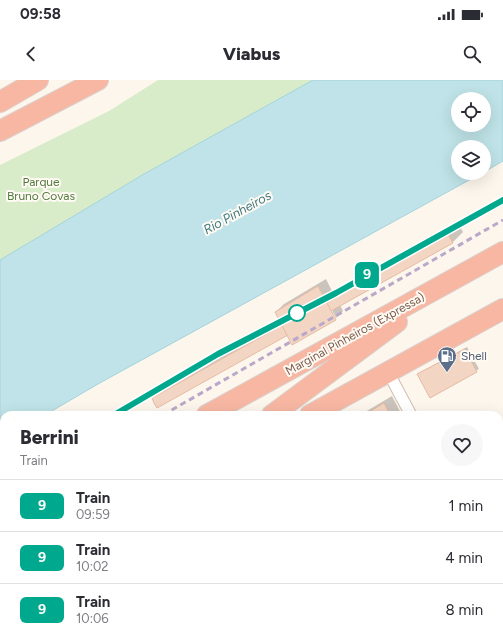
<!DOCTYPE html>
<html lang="en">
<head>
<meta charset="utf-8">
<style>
	body { margin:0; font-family:Figtree,sans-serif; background:#f7f7f7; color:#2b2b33; height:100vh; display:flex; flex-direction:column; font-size:15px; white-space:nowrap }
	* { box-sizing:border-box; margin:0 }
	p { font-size:13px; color:#7c7c81 }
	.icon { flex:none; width:22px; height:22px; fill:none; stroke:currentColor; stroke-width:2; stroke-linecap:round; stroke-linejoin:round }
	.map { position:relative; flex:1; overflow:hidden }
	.side { position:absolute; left:0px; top:331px; width:503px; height:232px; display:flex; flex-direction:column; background:#fff; border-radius:12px 12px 0 0; box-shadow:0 4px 16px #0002 }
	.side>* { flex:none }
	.badge { padding:0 8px; border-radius:6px; font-size:14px; line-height:26px }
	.fabs { position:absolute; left:451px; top:12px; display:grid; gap:8px }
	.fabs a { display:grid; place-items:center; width:40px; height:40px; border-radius:50%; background:#fff; box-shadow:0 4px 16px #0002; font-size:20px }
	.map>.badge { position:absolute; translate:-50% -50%; box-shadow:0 0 0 2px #fff }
	.round { display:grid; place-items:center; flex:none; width:42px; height:42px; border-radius:21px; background:#f7f7f7 }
	.summary { display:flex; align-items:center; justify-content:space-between; height:68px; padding:0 20px }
	h1 { font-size:19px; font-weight:800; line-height:30px }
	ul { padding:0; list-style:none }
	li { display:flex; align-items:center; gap:12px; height:52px; padding:0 20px; border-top:1px solid #e1e1e2 }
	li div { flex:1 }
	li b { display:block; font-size:15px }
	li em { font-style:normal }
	li .badge { min-width:44px; font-weight:700; text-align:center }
	.status { display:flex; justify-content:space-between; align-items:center; height:28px; padding:0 20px; background:#fff; direction:ltr }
	.status svg { height:11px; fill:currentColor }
	header { display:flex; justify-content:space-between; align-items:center; height:52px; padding:0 20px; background:#fff; font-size:18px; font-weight:800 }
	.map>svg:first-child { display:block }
	.green { fill:#d8ecc9 }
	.water { fill:#bfe3e8; stroke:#a5d3da; fill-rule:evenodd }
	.shadow { fill:#0003; fill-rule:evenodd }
	.building { fill:#f3d5c3; stroke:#e6bba3 }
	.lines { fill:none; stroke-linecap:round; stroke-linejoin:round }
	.lane-casing { stroke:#d1beb0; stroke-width:8 }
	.street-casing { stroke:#d1beb0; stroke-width:13 }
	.highway-casing { stroke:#dad1cd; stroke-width:22 }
	.lane { stroke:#fff; stroke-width:5.5 }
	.street { stroke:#fff; stroke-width:11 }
	.highway { stroke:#f7b7a3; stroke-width:20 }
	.rail { stroke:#b9a8c9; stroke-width:3; stroke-dasharray:6 4; stroke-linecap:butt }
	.line-casing { stroke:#fff; stroke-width:9 }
	.line { stroke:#00a88e; stroke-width:6 }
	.stop-dot { fill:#fff; stroke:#00a88e; stroke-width:2 }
	.labels { text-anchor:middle; stroke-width:4; stroke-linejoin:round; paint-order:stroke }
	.park-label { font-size:12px; fill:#537a41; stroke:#fffaf3 }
	.street-label { font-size:12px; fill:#7a5c4d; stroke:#fffaf3 }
	.service-label { font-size:12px; fill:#4e5e75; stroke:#fffaf3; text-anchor:start }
	.water-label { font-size:13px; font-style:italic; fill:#437c86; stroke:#fffaf3 }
</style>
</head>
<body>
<div class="status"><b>09:58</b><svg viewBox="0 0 49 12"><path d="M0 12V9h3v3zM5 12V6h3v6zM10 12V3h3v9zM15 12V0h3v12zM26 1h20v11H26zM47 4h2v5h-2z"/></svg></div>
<header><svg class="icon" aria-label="back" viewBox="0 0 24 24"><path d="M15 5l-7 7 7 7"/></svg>Viabus<svg class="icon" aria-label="search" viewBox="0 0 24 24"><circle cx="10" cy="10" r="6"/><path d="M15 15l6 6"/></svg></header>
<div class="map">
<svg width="503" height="563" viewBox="0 0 503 563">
	<rect width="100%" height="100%" fill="#fdf6ec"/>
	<g class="green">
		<path d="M158 0H313L144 94 0 180V85L109 31Z"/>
		<path d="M331 559H352L354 563H323Z"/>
	</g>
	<path class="water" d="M313 0H503V81L484 92V67H458V93H482L98 304 45 335H4V359L0 361V180L144 94ZM458 19H484V45H458Z"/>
	<g class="shadow">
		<path d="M458 143 463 152 453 162 340 225 343 231 335 239 292 253 153 318 163 308 281 242 276 232 284 224 326 199 333 213ZM330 226 336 238H334Z"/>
		<path d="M467 267 479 289 430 316 421 292Z"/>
		<path d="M392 316 402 335H360Z"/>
	</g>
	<g class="building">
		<path d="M447 153 453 163 157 328 154 323 152 318Z"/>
		<path d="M318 206 336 240 292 265 275 232Z"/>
		<path d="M465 269 477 292 430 318 417 294Z"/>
		<path d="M384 323 390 335H364Z"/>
		<path d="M109 559H148L141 563H111Z"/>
		<path d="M381 559H416L408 563H380Z"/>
	</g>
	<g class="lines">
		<g class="lane-casing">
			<g id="lane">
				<path d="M0 557H4"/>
				<path d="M24 559 29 563"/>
			</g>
		</g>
		<g class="street-casing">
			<g id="street">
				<path d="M388 292 411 335"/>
				<path d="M499 495 503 502"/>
				<path d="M69 559 71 563"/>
				<path d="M377 559 379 563"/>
			</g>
		</g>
		<g class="highway-casing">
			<g id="highway">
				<path d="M0 22 38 0"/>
				<path d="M0 51 98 0"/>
				<path d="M207 335 503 172"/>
				<path d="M272 335 397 242"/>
				<path d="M310 335 503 229"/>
				<path d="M0 449 4 446"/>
				<path d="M0 506 4 504"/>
			</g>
		</g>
		<use href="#lane" class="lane"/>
		<use href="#street" class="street"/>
		<use href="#highway" class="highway"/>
		<g class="rail">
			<path d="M114 335 218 274 336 213 503 120"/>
			<path d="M163 335 503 140"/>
			<path d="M0 400 4 398"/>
			<path d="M0 419 4 417"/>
		</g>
	</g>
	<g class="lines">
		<g class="line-casing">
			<path id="line" d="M114 335 218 274 336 213 503 120"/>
		</g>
		<use href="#line" class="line"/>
	</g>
	<defs>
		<g id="fuel-pin" transform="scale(1)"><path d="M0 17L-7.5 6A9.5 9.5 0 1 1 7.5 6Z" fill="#5c6f8a" stroke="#fffaf3"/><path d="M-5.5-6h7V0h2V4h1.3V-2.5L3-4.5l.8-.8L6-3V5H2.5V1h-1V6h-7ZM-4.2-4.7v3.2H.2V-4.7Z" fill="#fff"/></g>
	</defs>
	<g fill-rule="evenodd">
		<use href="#fuel-pin" x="447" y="276"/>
	</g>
	<circle class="stop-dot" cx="297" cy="233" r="8"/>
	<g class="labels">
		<g class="park-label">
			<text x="41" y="106">Parque<tspan x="41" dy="14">Bruno Covas</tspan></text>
		</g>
		<g class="street-label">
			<text transform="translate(355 254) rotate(-29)" y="4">Marginal Pinheiros (Expressa)</text>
		</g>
		<g class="service-label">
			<text x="461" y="280">Shell</text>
		</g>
		<g class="water-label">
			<text transform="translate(237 132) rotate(-29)" y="5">Rio Pinheiros</text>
		</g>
	</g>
</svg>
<div class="fabs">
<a><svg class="icon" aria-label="locate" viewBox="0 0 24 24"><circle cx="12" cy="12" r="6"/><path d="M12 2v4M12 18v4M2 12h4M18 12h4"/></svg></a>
<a><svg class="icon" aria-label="layers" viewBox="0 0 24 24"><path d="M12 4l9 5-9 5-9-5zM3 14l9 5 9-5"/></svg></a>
</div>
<b class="badge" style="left:367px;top:195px;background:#00a88e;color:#fff">9</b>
<section class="side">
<div class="summary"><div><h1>Berrini</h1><p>Train</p></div><a class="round"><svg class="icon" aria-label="heart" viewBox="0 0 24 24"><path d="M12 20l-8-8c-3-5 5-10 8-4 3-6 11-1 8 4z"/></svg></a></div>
<ul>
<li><span class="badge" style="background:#00a88e;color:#fff">9</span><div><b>Train</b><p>09:59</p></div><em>1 min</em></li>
<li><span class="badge" style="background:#00a88e;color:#fff">9</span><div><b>Train</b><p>10:02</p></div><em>4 min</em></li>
<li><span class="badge" style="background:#00a88e;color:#fff">9</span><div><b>Train</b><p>10:06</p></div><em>8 min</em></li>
</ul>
</section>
</div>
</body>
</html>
